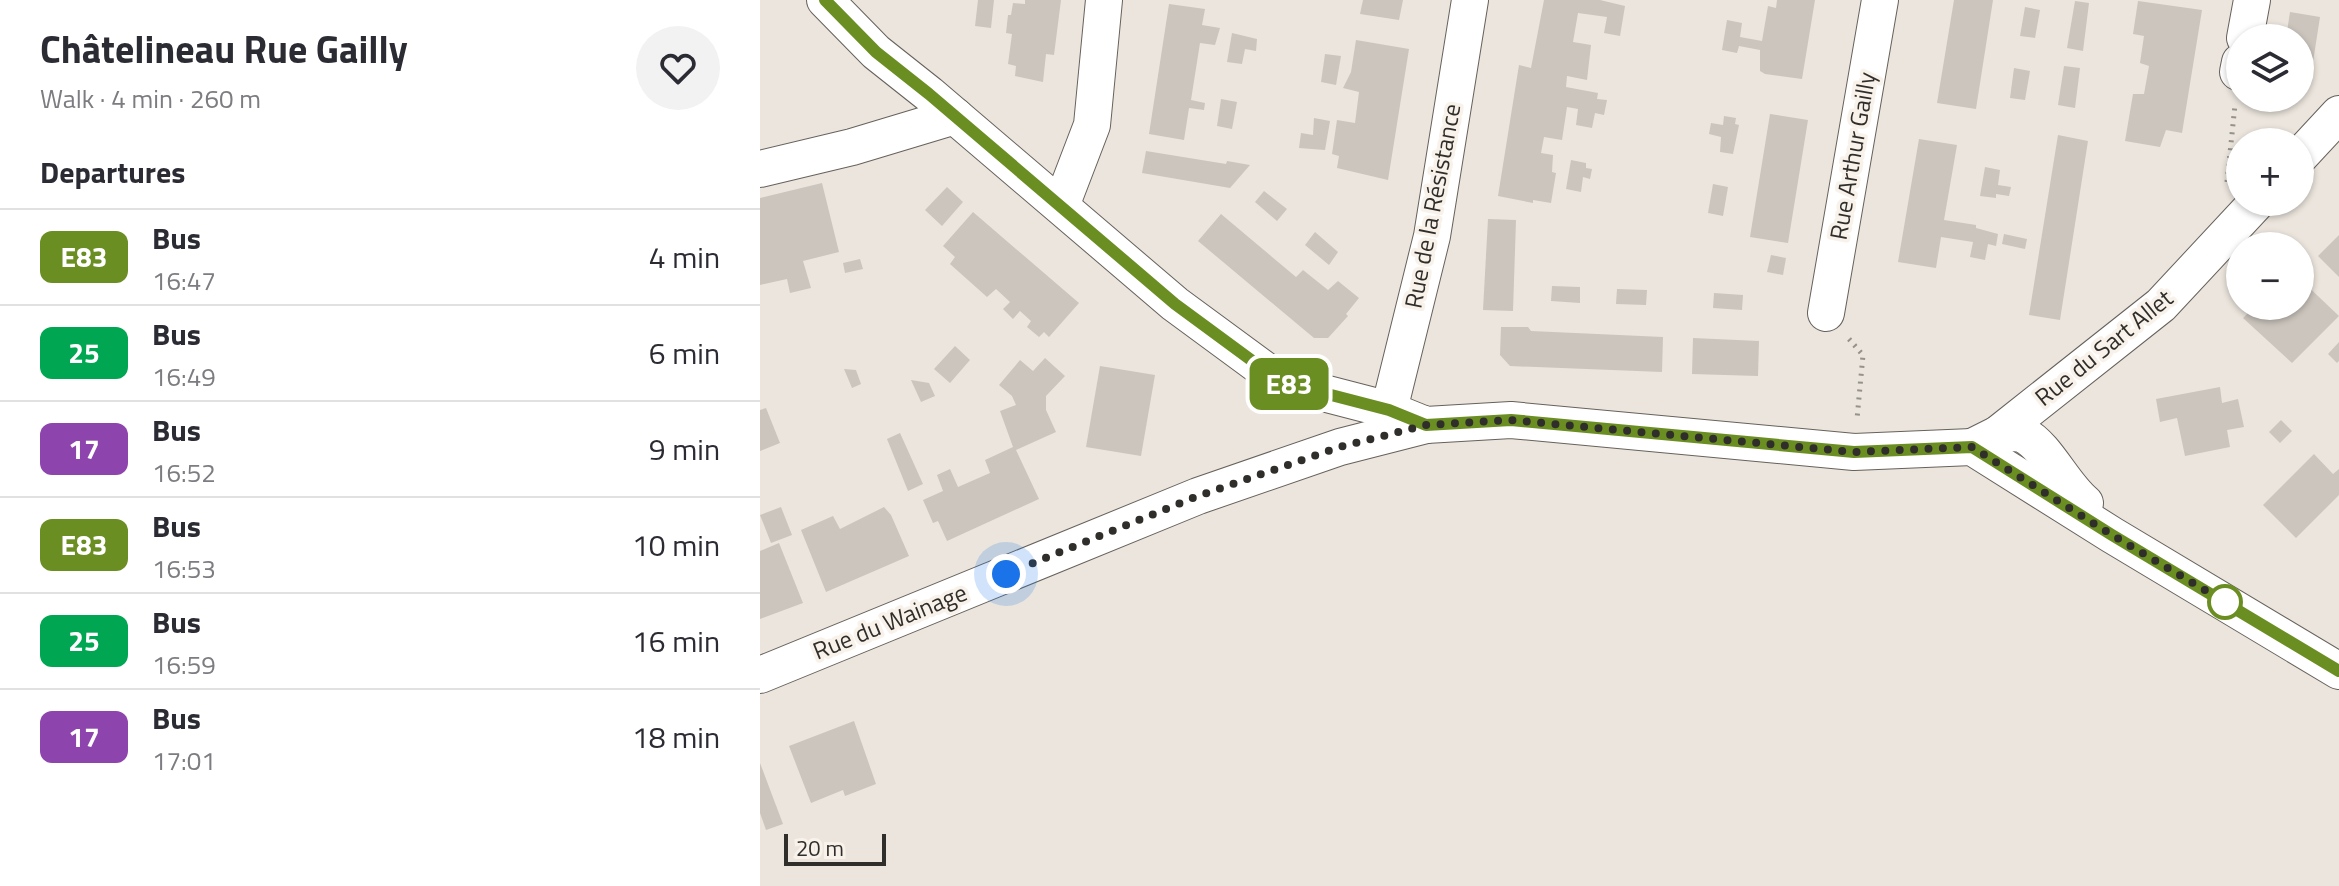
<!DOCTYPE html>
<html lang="en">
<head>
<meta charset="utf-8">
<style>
	body { margin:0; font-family:"Titillium Web",sans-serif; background:#f2f2f3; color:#2b2b33; height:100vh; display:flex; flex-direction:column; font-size:30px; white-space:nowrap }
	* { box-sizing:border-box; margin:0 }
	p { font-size:26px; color:#7c7c81 }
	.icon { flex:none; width:44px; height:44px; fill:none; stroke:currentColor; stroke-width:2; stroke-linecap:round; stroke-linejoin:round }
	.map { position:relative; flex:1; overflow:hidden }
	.sheet { display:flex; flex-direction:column; background:#fff; width:760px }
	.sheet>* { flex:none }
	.badge { padding:0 16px; border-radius:12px; font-size:28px; line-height:52px }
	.controls { position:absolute; left:1466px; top:24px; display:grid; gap:16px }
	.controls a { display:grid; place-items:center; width:88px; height:88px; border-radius:50%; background:#fff; box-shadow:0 2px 6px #0004; font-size:40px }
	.scale { position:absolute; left:24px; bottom:20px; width:102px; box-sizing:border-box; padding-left:8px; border:4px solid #302e2b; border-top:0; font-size:22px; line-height:28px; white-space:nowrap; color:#302e2b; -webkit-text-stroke:6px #f8f2ea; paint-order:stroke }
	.you { position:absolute; width:40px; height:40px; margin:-20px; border:6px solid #fff; border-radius:50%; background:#1a73e8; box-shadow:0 0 0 12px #1a73e833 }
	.map>.badge { position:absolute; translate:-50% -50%; box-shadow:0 0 0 4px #fff }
	h2 { padding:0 40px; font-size:30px; line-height:72px }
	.round { display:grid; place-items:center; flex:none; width:84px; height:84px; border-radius:42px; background:#f2f2f3 }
	.summary { display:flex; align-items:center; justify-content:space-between; height:136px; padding:0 40px }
	h1 { font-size:38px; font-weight:700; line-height:60px }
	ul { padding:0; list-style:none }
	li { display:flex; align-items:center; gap:24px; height:96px; padding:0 40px; border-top:2px solid #e1e1e2 }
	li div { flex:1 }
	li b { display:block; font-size:30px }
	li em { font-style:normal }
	li .badge { min-width:88px; font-weight:700; text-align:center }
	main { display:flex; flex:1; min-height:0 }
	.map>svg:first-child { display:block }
	.building { fill:#cbc5bd }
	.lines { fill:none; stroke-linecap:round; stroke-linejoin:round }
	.minor-casing { stroke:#66615a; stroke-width:38 }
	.path { stroke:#95918b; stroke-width:5; stroke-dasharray:2 6; stroke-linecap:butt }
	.minor { stroke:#fff; stroke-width:36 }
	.line-casing { stroke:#fff; stroke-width:18 }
	.line { stroke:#6b8e23; stroke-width:12 }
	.walk { stroke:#302e2b; stroke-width:8; stroke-dasharray:0 14.4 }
	.stop-dot { fill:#fff; stroke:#6b8e23; stroke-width:4 }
	.labels { text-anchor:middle; stroke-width:7; stroke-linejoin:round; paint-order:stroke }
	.street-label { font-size:24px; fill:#302e2b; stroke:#f8f2ea }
</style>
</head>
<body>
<main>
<section class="sheet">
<div class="summary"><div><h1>Châtelineau Rue Gailly</h1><p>Walk · 4 min · 260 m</p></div><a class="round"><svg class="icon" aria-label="heart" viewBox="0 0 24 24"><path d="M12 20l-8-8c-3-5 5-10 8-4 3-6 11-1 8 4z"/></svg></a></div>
<h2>Departures</h2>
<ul>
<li><span class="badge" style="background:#6b8e23;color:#fff">E83</span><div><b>Bus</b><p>16:47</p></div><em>4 min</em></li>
<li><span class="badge" style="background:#00a651;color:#fff">25</span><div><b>Bus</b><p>16:49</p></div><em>6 min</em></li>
<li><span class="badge" style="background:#8e44ad;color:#fff">17</span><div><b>Bus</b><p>16:52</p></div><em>9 min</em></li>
<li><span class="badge" style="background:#6b8e23;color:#fff">E83</span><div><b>Bus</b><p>16:53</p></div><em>10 min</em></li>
<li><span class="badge" style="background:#00a651;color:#fff">25</span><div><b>Bus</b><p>16:59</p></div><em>16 min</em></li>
<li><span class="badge" style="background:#8e44ad;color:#fff">17</span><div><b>Bus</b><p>17:01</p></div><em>18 min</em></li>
</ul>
</section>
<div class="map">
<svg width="1579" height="886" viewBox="0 0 1579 886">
	<rect width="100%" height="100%" fill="#ebe5dd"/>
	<g class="building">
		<path d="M218 0H234L231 28 215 26Z"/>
		<path d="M265 0H301L294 55 286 54 283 82 255 76 256 66 248 64 252 34 246 33 248 15H251L253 3 265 4Z"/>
		<path d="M603 0H643L639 20 600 14Z"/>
		<path d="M784 0H840L865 6 860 36 844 33 847 17 818 13 813 42 831 45 827 80 807 76 806 87 838 93 837 99 847 100 844 115 835 113 832 128 816 125 818 109 807 107 802 140 784 137 781 153 793 155 792 172 796 173 791 203 773 200V203L738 196 759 65 771 68Z"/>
		<path d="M1017 0H1055L1042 79 1005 74 1000 71V50L979 46 977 53 962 50 967 20 982 23 980 37 1002 41 1008 6 1016 8Z"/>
		<path d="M1194 0H1233L1216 109 1177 103Z"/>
		<path d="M1315 1 1329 3 1323 51 1307 48Z"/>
		<path d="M1378 1 1442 10 1422 133 1406 130 1400 147 1365 141 1373 94H1384L1389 66 1380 63 1384 36 1373 34Z"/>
		<path d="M409 4 445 9 442 25 460 28 455 45 440 43 431 100 445 103 444 110 429 108 424 140 389 134Z"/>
		<path d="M1265 7 1280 10 1275 38 1260 36Z"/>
		<path d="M1530 12 1560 17 1553 62 1540 60V38H1526Z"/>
		<path d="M472 33 497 39 496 51 485 49 482 64 467 62Z"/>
		<path d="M596 40 649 49 628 180 577 168 579 156 572 154 577 120 595 123 599 92 583 88 591 72Z"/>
		<path d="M565 54 581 56 576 85 561 82Z"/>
		<path d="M1304 66 1320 68 1315 108 1298 105Z"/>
		<path d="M1254 68 1270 71 1265 100 1250 98Z"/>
		<path d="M461 99 477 102 472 129 457 126Z"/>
		<path d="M1010 114 1048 120 1028 243 990 237Z"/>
		<path d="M964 116 976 118 975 124 979 125 973 154 960 152 961 137 949 134 951 123 963 125Z"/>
		<path d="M554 118 570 121 565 150 539 148 541 133 553 135Z"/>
		<path d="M1298 135 1328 141 1300 320 1269 315Z"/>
		<path d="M1159 139 1197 145 1184 220 1216 225V228L1238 234 1236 246 1228 244 1225 260 1210 257 1213 242 1181 237 1176 268 1138 262Z"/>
		<path d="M386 151 466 164 467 161 490 165 470 188 382 173Z"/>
		<path d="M811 160 826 163V168L832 169 830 179 823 177 821 192 806 189Z"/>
		<path d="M1225 167 1240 170 1238 185 1251 187 1249 196 1236 194V198L1220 196Z"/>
		<path d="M62 183 79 252 43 261 51 288 30 293 27 279 0 285V198Z"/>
		<path d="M953 184 968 187 963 216 948 213Z"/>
		<path d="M187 187 203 202 182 226 165 210Z"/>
		<path d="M504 191 527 209 517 221 495 202Z"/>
		<path d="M213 212 319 303 289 337 284 332 279 337 267 327 271 321 260 311 253 319 243 309 250 302 236 289 227 297 190 264 195 257 183 246Z"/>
		<path d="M461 214 536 277 543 270 568 290 578 281 599 298 586 314 588 316 568 338H554L438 241Z"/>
		<path d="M728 219 756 220 753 311 723 310Z"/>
		<path d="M555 232 578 252 569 265 545 245Z"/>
		<path d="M1244 234 1267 239 1265 249 1242 244Z"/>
		<path d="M1579 235V277L1558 256Z"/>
		<path d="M1011 255 1026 258 1023 275 1007 272Z"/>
		<path d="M100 259 103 269 85 273 83 263Z"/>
		<path d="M1540 279 1579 316 1532 363 1483 318 1495 306H1540Z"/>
		<path d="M792 286 820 287V303L791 301Z"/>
		<path d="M857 289 887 290 886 305 856 304Z"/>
		<path d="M954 293 983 295 982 310 953 308Z"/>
		<path d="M741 327H768L771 331 903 337 902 372 750 366 740 355Z"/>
		<path d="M933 338 999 341 998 376 932 374Z"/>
		<path d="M1579 342V361L1577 363 1568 354Z"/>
		<path d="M195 346 210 360 190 383 174 369Z"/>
		<path d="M285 358 305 376 286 396V410L296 432 256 450 279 499 187 541 178 521 173 523 163 500 183 491 177 475 190 469 198 487 230 473 225 460 253 447 240 411 256 405 252 396 239 385 260 360 273 371Z"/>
		<path d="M340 366 395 375 381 456 326 447Z"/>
		<path d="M84 369 96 370 101 384 92 388Z"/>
		<path d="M151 380 169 383 175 396 161 402Z"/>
		<path d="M1460 387 1462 403 1478 399 1484 427 1467 430 1470 447 1425 456 1417 418 1400 422 1396 399Z"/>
		<path d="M6 408 20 443 0 451V410Z"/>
		<path d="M1521 420 1532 431 1520 443 1509 432Z"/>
		<path d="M140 433 163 484 148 491 127 439Z"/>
		<path d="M1554 454 1573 474 1579 469V495L1536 538 1503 505Z"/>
		<path d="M21 507 32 535 11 543 0 515Z"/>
		<path d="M124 507 131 515 149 556 66 592 41 530 73 516 80 529Z"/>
		<path d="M19 543 43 603 0 619V551Z"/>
		<path d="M94 721 116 784 85 796 83 790 51 803 29 746Z"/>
		<path d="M0 763 23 824 6 830 0 813Z"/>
	</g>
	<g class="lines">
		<g class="minor-casing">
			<g id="minor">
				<path d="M65 0 116 52 169 94 415 304 521 382 629 410 666 425 751 420 1094 452 1212 447 1352 535 1579 671"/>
				<path d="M1485 38 1492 0"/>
				<path d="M1478 72 1480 62"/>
				<path d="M1540 156 1579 114"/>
				<path d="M0 169 92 147 195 116"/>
				<path d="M301 206 332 125 344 0"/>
				<path d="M1066 313 1120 0"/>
				<path d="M629 410 672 236 710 0"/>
				<path d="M1238 434C1246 434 1257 432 1264 435 1287 447 1303 485 1325 503"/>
				<path d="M1212 447 1238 434 1401 305 1497 202"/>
				<path d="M0 675 438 496 580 447 666 425"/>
			</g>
		</g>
		<g class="path">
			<path d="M1467 182 1475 105"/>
			<path d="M1089 339 1103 355 1097 419"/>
		</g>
		<use href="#minor" class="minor"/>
	</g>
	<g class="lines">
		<g class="line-casing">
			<path id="line" d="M65 0 116 52 169 94 415 304 521 382 629 410 666 425 751 420 1094 452 1212 447 1352 535 1579 671"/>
		</g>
		<use href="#line" class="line"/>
		<path class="walk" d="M246 574 438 496 580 447 666 425 751 420 1094 452 1212 447 1352 535 1465 602"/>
	</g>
	<circle class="stop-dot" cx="1465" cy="602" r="16"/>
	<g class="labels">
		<g class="street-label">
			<text transform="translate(1093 156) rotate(-80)" y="8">Rue Arthur Gailly</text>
			<text transform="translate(673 206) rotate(-79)" y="8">Rue de la Résistance</text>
			<text transform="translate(1344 348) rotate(-39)" y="8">Rue du Sart Allet</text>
			<text transform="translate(130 622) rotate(-22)" y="8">Rue du Wainage</text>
		</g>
	</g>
</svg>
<div class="controls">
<a><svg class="icon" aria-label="layers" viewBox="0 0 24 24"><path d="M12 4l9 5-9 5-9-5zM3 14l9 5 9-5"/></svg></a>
<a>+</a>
<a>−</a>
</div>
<div class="scale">20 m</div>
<div class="you" style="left:246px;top:574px"></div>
<b class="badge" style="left:529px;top:384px;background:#6b8e23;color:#fff">E83</b>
</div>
</main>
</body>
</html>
